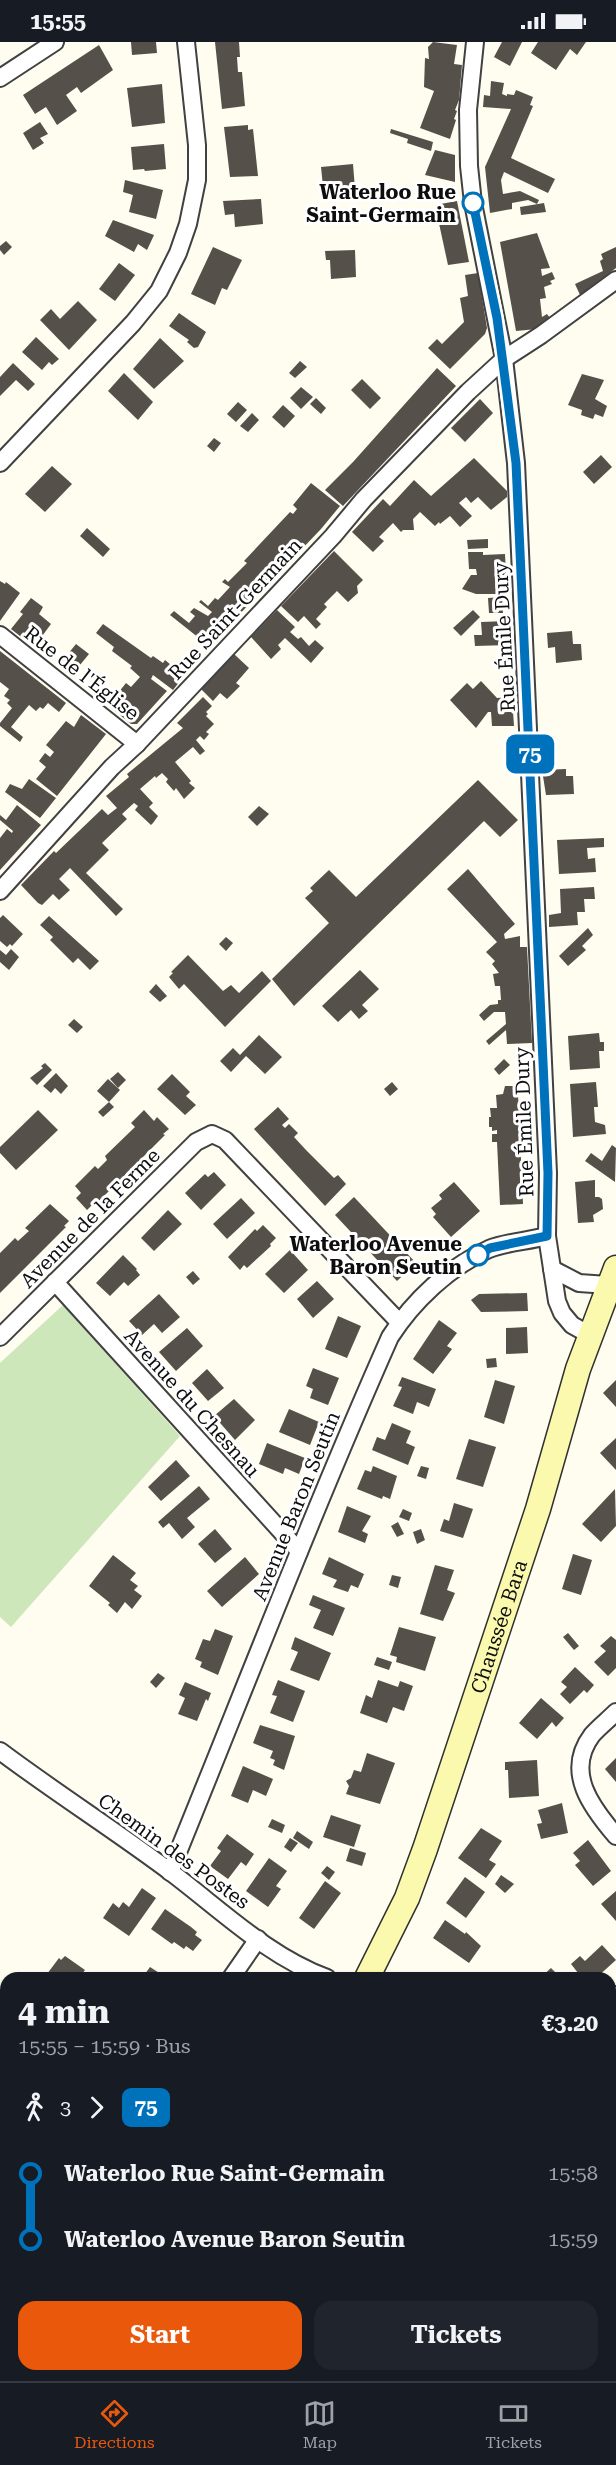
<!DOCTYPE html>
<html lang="en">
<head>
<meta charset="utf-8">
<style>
	body { margin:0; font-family:"Roboto Serif",serif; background:#20242c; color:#f1f3f6; height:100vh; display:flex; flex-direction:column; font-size:22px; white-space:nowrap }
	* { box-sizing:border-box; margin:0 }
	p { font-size:20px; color:#9ea1a6 }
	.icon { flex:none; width:33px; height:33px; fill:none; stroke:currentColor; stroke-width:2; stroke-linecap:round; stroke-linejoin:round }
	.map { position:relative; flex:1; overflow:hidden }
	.drawer { position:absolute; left:0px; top:1930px; width:616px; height:410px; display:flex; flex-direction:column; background:#171b24; border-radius:18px 18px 0 0; box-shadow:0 2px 4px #0004 }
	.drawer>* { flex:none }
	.badge { padding:0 12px; border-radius:9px; font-size:21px; line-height:39px }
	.map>.badge { position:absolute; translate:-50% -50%; box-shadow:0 0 0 3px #fff }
	.legs { display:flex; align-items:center; gap:9px; height:66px; padding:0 18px; font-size:20px }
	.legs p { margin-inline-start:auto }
	.head { display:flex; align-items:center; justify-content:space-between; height:102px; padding:0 18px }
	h1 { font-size:33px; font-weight:700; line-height:45px }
	.action { display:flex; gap:12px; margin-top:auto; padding:12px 18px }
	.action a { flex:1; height:69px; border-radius:18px; background:#ea580c; color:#fff; font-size:24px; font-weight:700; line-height:69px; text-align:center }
	.action a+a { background:#20242c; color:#f1f3f6 }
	ul { padding:0 18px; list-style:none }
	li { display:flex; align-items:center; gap:21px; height:66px; font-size:22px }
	li i { display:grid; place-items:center; width:9px; height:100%; margin:0 8px; background:currentColor }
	li i::after { content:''; width:15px; height:15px; margin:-8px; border:4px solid; border-radius:50%; background:#171b24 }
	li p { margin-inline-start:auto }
	li:first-child i { background:linear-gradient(#0000 50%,currentColor 0) }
	li:last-child i { background:linear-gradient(currentColor 50%,#0000 0) }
	.status { display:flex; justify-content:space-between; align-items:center; height:42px; padding:0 30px; background:#171b24; direction:ltr }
	.status svg { height:16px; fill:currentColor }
	.tab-bar { display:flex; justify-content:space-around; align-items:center; height:84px; border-top:2px solid #363941; background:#171b24; font-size:16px; color:#9ea1a6 }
	.tab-bar a { display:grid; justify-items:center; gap:3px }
	.tab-bar .on { color:#ea580c }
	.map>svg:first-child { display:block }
	.green { fill:#cee7ba }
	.building { fill:#56504b }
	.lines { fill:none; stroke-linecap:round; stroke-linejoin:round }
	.street-casing { stroke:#414141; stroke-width:20 }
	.secondary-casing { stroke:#303030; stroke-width:27 }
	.street { stroke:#fff; stroke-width:16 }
	.secondary { stroke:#fbf9ad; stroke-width:24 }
	.line-1-casing { stroke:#fff; stroke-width:14 }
	.line-1 { stroke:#0072bc; stroke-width:9 }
	.stop-1-dot { fill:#fff; stroke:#0072bc; stroke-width:3 }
	.labels { text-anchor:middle; stroke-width:6; stroke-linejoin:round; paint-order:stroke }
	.stop-label { font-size:20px; font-weight:bold; fill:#0e0e0e; stroke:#fff; text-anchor:end }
	.street-label { font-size:20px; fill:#0e0e0e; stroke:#fff }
</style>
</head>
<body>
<div class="status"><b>15:55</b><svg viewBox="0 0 49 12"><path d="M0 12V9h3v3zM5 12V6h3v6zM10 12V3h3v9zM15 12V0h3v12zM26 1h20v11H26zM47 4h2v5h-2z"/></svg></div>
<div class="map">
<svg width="616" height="2339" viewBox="0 0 616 2339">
	<rect width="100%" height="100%" fill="#fefdef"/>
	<path class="green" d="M63 1263 180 1394 11 1585 0 1575V1321Z"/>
	<g class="building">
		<path d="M131 0H156L157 11 132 13Z"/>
		<path d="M215 0H239L240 15H237L238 30H242L245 64 222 67Z"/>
		<path d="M433 0 457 3 454 22 462 23 459 58 455 68 457 69 454 77 456 78 450 97 420 86 434 49 424 45 425 16 429 17 428 5Z"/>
		<path d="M502 0H522L510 24 494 15Z"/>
		<path d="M538 0H586L577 13 570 7 556 28 531 11Z"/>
		<path d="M99 3 113 28 81 51 77 45 66 53 77 69 57 83 46 65 35 72 23 53Z"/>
		<path d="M491 39 504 41 502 52 507 54V52L514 53 516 48 533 55 530 63 533 64 511 116 555 137 548 151 504 130 501 138 503 152 520 149 539 158 537 162 528 158 512 161V167L490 171 485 125 511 67 483 65 484 53 490 54Z"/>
		<path d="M162 42 165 81 132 85 127 46Z"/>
		<path d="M40 80 48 92 40 96 44 101 33 108 23 91Z"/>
		<path d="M248 83V88L253 87 258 134 230 135 224 85Z"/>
		<path d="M391 87 433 100 431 109 407 101 408 97 390 91Z"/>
		<path d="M164 102 166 127 145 129 144 127 133 128 131 105Z"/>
		<path d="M435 108 455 113V140L425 133Z"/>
		<path d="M353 122 355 147 344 148 345 153 324 154 321 125Z"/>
		<path d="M125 138 163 148 156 177 129 170 133 153 123 150Z"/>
		<path d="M261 157 263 182 235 185 234 172 225 173 223 159Z"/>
		<path d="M457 159 469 220 448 223 435 163Z"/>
		<path d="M544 161 546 170 521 173 520 165Z"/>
		<path d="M113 178 154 193 147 208 138 202 134 210 105 194Z"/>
		<path d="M537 191 550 226 541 227 542 234 552 230 555 237 550 239 552 242 544 245 546 256 540 257 542 275 547 272 550 276 537 287 516 289 500 200Z"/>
		<path d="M6 199 12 205 4 213 0 208V204Z"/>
		<path d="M213 205 242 218 227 248 222 246 215 263 191 252Z"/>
		<path d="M616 205V226L580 253 575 242 603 229 600 219 603 217 601 212Z"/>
		<path d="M355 208 356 235 331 237 330 218H326L325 209Z"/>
		<path d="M119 221 135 233 115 259 99 247Z"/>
		<path d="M478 231 487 286 485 292 450 327 428 306 437 297 442 302 464 280 460 256 468 254 465 233Z"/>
		<path d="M78 259 97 278 69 308 40 278 51 267 60 277Z"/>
		<path d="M179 271 206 290 198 305 194 306 187 300 189 298 169 284Z"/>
		<path d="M36 295 59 317 52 323 49 320 42 328 22 310Z"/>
		<path d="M160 296 184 319 154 347 133 327Z"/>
		<path d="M300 319 307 325 295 336 289 331Z"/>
		<path d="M13 321 35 342 28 349 16 338 0 354V335Z"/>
		<path d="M437 326 456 344 343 464 325 448 353 420Z"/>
		<path d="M124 331 153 360 138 378 108 349Z"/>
		<path d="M582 332 604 338 595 357 607 364 603 375 595 372 593 377 581 373 582 368 568 363Z"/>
		<path d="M362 337 381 356 370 367 351 348Z"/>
		<path d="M301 345 313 355 301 367 290 356Z"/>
		<path d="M316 356 326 366 321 372 310 362Z"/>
		<path d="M480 357 493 371 465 400 451 386Z"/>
		<path d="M238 360 247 368 236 380 227 372Z"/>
		<path d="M283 363 295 374 284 386 272 375Z"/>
		<path d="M252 371 259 378 248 390 240 384Z"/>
		<path d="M214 396 221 401 214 410 207 404Z"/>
		<path d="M601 413 612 425 594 442 583 430Z"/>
		<path d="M474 416 507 449V455L491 468 478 455 471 461 466 455 459 461 472 474 460 485 450 474 440 482 439 480 435 484 420 470 413 477 414 488H403L401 490 393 481 379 495 384 499 373 510 352 490 383 457 390 464 414 438 431 454Z"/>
		<path d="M52 424 72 442 45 470 25 452Z"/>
		<path d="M311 441 340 464 321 487 209 604 170 573 174 569 189 581 195 574 190 570 194 566 208 574 212 570 199 560 201 558 208 564 215 556 218 558 230 545 222 540 225 537 228 540 247 521 244 519 290 470 293 472 297 467 293 463Z"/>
		<path d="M87 486 110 507 103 515 80 494Z"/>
		<path d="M488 497V506L468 507 467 498Z"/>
		<path d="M334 509 363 538 357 544 358 551 348 560 337 549 324 562 327 565 316 577 321 582 316 587 304 574 298 580 281 564Z"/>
		<path d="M468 510H483V513L505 512 507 552H476L462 547 471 533H477L476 527H469Z"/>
		<path d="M0 539 5 542 6 540 20 551 0 579Z"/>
		<path d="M502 555 503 571H489L488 556Z"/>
		<path d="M31 556 43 565 39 572 51 582 34 605 11 587 23 572 20 570Z"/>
		<path d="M277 568 295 585 290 590 298 597 301 595 309 604 315 598 324 606 311 621 285 596 278 603 281 607 271 617 251 595Z"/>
		<path d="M473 568 480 575 461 594 453 586Z"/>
		<path d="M507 579 509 603 475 604 474 593H482L481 580Z"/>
		<path d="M103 582 151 616 153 614 163 621 165 618 184 634 173 648 153 633 151 637 167 649 137 682H131L104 660 114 649 118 651 126 641 131 645 140 635 130 626 132 624 112 609 114 605 96 591Z"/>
		<path d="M572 589 573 602H581L582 618 556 621 555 605 548 606 547 591Z"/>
		<path d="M76 602 89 612 71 634 58 624Z"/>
		<path d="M0 609 66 661 59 670 48 661 43 667 40 665 36 669 29 663 11 685 23 695 20 700 0 684V681L12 666 7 661 10 658 4 654 9 647 0 640Z"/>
		<path d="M234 612 249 626 236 641 240 644 227 657 220 651 213 659 201 647Z"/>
		<path d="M481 639 497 656 512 655 514 684H492L491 670H488L476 686 450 658 467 641 473 647Z"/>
		<path d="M203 655 212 664 206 670 208 672 206 674 214 682 206 690 209 692 204 698 200 694 196 698 205 709 200 713 193 705 175 720 191 739 189 741 195 746 184 757 176 746 174 749 166 740 168 737 162 731 156 736 155 734 140 747 153 761 149 765 158 774 153 781 151 783 135 768 138 764 134 761 122 772 127 777 102 801 109 808 86 831 123 867 116 874 70 826 59 837 70 848 59 858 53 852 42 863 38 861 21 843 54 809 56 811 102 767 108 773 117 766 106 754 129 735 127 732 183 686 177 681Z"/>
		<path d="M81 673 106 692 57 754 36 737 46 725 39 719 45 711 50 715 54 710 46 703 66 679 74 685Z"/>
		<path d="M566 727V734H573L574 752 546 753 542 728Z"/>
		<path d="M29 737 56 756 40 776 5 750 10 742 22 747Z"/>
		<path d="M478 738 518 778 500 795 484 779 294 964 272 937 329 881 305 856 313 849 310 846 329 828 356 855Z"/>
		<path d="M17 763 41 783 0 828V796L7 787 12 791 13 789 0 778V773L6 778Z"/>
		<path d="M259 764 269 772 257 784 248 775Z"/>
		<path d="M604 796V805L587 806 588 817 595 816 596 830 559 832 557 798Z"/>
		<path d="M468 827 515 882 504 892 505 897 520 894V905H527L532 1001 507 1002 506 988 489 1003 486 999 506 982 505 970H494L484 979 479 973 490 963 498 962V958H501L500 944H495L493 932 499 931 492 922 495 919 486 910 497 900 447 847Z"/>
		<path d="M594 845 595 857H584L585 870H577L578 883 549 885V873L561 871 560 847Z"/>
		<path d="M3 873 23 892 12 904 10 902 7 905 0 899V876Z"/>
		<path d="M49 874 99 919 90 928 78 916 73 921 50 898 53 895 40 883Z"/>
		<path d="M588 886 593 893 582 904 586 908 568 924 559 914Z"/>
		<path d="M226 895 233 901 226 909 219 902Z"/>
		<path d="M11 907 19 915 9 928 0 920V908L6 913Z"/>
		<path d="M188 913 223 949 231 943 239 951 262 929 271 939 225 985 184 942 179 947 169 935 173 931 171 930Z"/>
		<path d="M360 928 379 947 362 963 368 969 359 977 351 968 338 980 322 964Z"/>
		<path d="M156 942 167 954 160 960 149 950Z"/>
		<path d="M74 977 83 985 77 991 68 983Z"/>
		<path d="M599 991 600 1000H604V1009H599L600 1026 570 1028 568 994Z"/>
		<path d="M259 993 282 1015 265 1032 246 1014 231 1030 220 1019 233 1006 240 1013Z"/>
		<path d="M504 1017 510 1023 499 1033 494 1027Z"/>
		<path d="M45 1021 52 1028 37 1043 30 1036 43 1026 41 1024Z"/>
		<path d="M118 1030 126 1038 118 1046 110 1037Z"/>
		<path d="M56 1031 68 1044 61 1052 55 1046 51 1051 43 1044Z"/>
		<path d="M172 1032 190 1050 186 1054 196 1063 185 1073 157 1047Z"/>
		<path d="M108 1037 120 1048 109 1060 97 1049Z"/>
		<path d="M392 1040 398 1047 390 1054 384 1047Z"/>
		<path d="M596 1040 598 1065H594L595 1080 605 1083 606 1092 573 1095 570 1042Z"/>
		<path d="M505 1044H513L514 1052H518L523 1162 500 1163 497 1100H492V1092H497V1088L492 1089V1085H489V1075H491L490 1066H497L496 1053 503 1052Z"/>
		<path d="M109 1060 114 1065 103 1075 98 1070Z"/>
		<path d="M278 1065 289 1077 282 1083 285 1086 289 1082 298 1091 294 1095 306 1108 334 1136 338 1133 346 1142 325 1164 254 1087Z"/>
		<path d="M38 1068 58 1088 16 1128 0 1111V1105Z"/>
		<path d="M144 1068 154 1079 157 1075 169 1087 163 1092 165 1093 94 1164 92 1163 87 1168 76 1156 81 1151 75 1144 95 1124 98 1127 107 1118 105 1114 135 1085 131 1081Z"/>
		<path d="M612 1103 616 1106 615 1140 585 1119 591 1111 602 1119Z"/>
		<path d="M214 1130 226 1143 201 1168 185 1151 205 1132 208 1135Z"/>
		<path d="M595 1138V1155H599L602 1157 603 1167 593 1173 594 1180 578 1181 575 1140Z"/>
		<path d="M454 1140 480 1169 451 1195 433 1175 436 1172 431 1166 442 1157 439 1153Z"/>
		<path d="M354 1155 416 1221 397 1239 335 1173Z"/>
		<path d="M241 1156 255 1171 227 1197 213 1182Z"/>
		<path d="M50 1162 69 1179 64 1184 66 1185 0 1251V1211L15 1196 18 1199 29 1189 25 1186Z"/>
		<path d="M168 1168 182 1182 154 1209 141 1196Z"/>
		<path d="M263 1183 276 1196 270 1202 271 1204 247 1226 244 1223 240 1228 228 1215 255 1187 257 1189Z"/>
		<path d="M290 1208 308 1228 284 1251 265 1232Z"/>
		<path d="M123 1213 137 1227 136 1228 140 1233 128 1244 124 1240 110 1254 96 1241Z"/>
		<path d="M193 1229 200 1237 193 1243 186 1235Z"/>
		<path d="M317 1239 334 1257 313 1276 297 1257Z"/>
		<path d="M527 1251 528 1269 481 1270 471 1258 479 1252Z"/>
		<path d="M159 1252 180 1275 162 1291 154 1282 142 1293 129 1279Z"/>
		<path d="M338 1274 361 1284 347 1316 325 1307Z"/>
		<path d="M439 1278 457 1291 447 1304 452 1307 433 1332 413 1317Z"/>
		<path d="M527 1285 528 1311 506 1312V1286Z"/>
		<path d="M187 1286 203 1304 176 1329 159 1310Z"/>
		<path d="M496 1316 497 1325 487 1326 486 1317Z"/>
		<path d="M313 1326 339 1336 328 1363 310 1356 313 1347 306 1344Z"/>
		<path d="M207 1327 224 1346 208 1359 192 1341Z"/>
		<path d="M402 1335 436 1347 429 1365 417 1360 413 1372 393 1364 402 1345 398 1344Z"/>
		<path d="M495 1338 515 1344 504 1382 484 1375Z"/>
		<path d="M616 1338V1365L603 1351Z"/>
		<path d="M234 1357 255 1378 235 1398 214 1374Z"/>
		<path d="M289 1367 319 1380 310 1403 279 1390Z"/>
		<path d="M392 1381 411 1389 406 1401 415 1405 408 1423 372 1408 377 1395 385 1398Z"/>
		<path d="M616 1396V1428L600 1411Z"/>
		<path d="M469 1397 496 1405 483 1445 456 1437Z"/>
		<path d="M267 1401 305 1416 299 1432 285 1426 283 1432 259 1422Z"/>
		<path d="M176 1418 190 1434 161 1459 148 1445Z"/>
		<path d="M373 1424 397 1434 390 1457 383 1454 382 1457 357 1447 365 1428 371 1430Z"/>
		<path d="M421 1424 429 1426 426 1437 417 1434Z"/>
		<path d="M199 1444 210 1457 187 1476 195 1485 182 1497 169 1481 163 1486 158 1480Z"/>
		<path d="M615 1447 616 1484 601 1500 582 1482Z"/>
		<path d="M454 1461 473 1467 463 1496 440 1489 444 1477 449 1479Z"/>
		<path d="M347 1464 371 1474 362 1489 368 1492 365 1501 338 1490Z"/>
		<path d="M403 1467 412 1471 409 1479 399 1475Z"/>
		<path d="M398 1480 404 1492 397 1495 391 1484Z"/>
		<path d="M215 1487 232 1507 215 1521 198 1502Z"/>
		<path d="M421 1487 425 1498 417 1502 413 1490Z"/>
		<path d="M573 1512 592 1518 581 1553 562 1547Z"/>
		<path d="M113 1513 136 1531 130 1538 138 1544 134 1548 142 1554 132 1567 125 1560 117 1571 108 1563 110 1561 89 1544Z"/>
		<path d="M245 1515 259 1532 222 1565 207 1549Z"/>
		<path d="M329 1515 364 1532 358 1546 351 1543 348 1550 333 1545 337 1538 322 1532Z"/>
		<path d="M435 1523 454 1528 447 1548 455 1551 443 1579 420 1572Z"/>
		<path d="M392 1533 401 1535 398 1546 389 1543Z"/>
		<path d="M313 1553 345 1566 333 1594 313 1586 321 1568 309 1563Z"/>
		<path d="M399 1585 436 1595 425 1629 396 1620 397 1615 390 1613Z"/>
		<path d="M215 1587 233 1594 218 1633 200 1625 202 1620 195 1617 203 1597 210 1599Z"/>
		<path d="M568 1591 579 1604 574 1608 563 1595Z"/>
		<path d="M611 1594 616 1598V1626L608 1634 594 1620 606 1609 600 1604Z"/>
		<path d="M295 1595 331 1611 319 1639 290 1628 298 1610 291 1607Z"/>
		<path d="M377 1615 392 1620 389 1628 374 1623Z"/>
		<path d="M575 1625 594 1643 587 1651 584 1648 570 1662 560 1652 567 1645 561 1640Z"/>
		<path d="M158 1631 165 1636 156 1646 150 1640Z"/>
		<path d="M278 1638 305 1649 293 1680 270 1671 277 1654 272 1653Z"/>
		<path d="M378 1638 398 1645 400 1639 413 1644 404 1669 393 1665 387 1681 360 1671 366 1653 372 1656Z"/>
		<path d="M185 1640 211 1651 208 1659 206 1657 197 1679 178 1672 185 1656 179 1653Z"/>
		<path d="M541 1656 564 1676 556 1685 552 1680 537 1697 519 1681Z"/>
		<path d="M260 1683 295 1694 284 1728 273 1723 275 1718 270 1716 273 1709 253 1701Z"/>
		<path d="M367 1711 395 1721 380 1762 346 1752 349 1744 346 1739 351 1736 354 1728 361 1730Z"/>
		<path d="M616 1716V1740L605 1727Z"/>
		<path d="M537 1718 539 1754 509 1756 508 1728H505V1720Z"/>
		<path d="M243 1724 273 1737 266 1754 253 1748 248 1761 231 1754Z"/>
		<path d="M562 1761 568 1791 541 1797 537 1782 542 1781 538 1768Z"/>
		<path d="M331 1773 361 1783 354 1805 323 1795Z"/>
		<path d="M272 1777 285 1783 282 1791 268 1785Z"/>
		<path d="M481 1786 502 1799 489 1818 496 1822 486 1836 458 1816Z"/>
		<path d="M297 1789 313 1800 309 1807 293 1796Z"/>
		<path d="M227 1792 254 1812 246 1824 241 1820 228 1837 210 1824 221 1809 217 1806Z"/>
		<path d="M290 1796 298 1801 291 1810 284 1805Z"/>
		<path d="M588 1798 611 1829 593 1844 575 1823 580 1819 573 1811Z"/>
		<path d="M350 1806 366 1811 362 1824 346 1819Z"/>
		<path d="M269 1816 287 1829 276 1844 281 1847 268 1865 246 1849Z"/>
		<path d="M327 1824 335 1830 329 1838 321 1831Z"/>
		<path d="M501 1833 514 1842 505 1851 495 1842Z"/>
		<path d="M465 1835 485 1850 466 1876 446 1861Z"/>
		<path d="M325 1839 341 1851 314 1887 299 1876Z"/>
		<path d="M142 1846 156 1856 129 1894 103 1876 113 1861 119 1866 123 1860 129 1865Z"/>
		<path d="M616 1849V1879L601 1862Z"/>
		<path d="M165 1867 191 1885 197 1890 195 1893 202 1898 193 1909 186 1904 184 1907 174 1900 172 1902 151 1887Z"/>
		<path d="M445 1878 465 1892 466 1890 481 1904 469 1921 433 1896Z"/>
		<path d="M602 1903 616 1918 596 1936H582L571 1922 580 1914 585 1919Z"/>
		<path d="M65 1914 85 1928 79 1936H44L59 1916 61 1918Z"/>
		<path d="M150 1925 167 1936H142Z"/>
		<path d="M551 1926 561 1936H540Z"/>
		<path d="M614 1989 616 1991V2027L610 2032V1991Z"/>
		<path d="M0 2028 6 2032V2059L0 2055Z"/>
		<path d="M6 2152V2179L0 2175V2161Z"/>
		<path d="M0 2194 6 2198V2211L0 2220Z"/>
		<path d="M610 2297 616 2305V2321L610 2325Z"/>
		<path d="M6 2316V2334H19L16 2339H9L0 2333V2324Z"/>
		<path d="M614 2329 616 2339H597L593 2334H610Z"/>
		<rect x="372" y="2334" width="36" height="5"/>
	</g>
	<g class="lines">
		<g class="street-casing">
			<g id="street">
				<path d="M475 0 468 68 469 124 473 161 504 317 516 421 548 1131 547 1194 557 1259 562 1271 572 1283 590 1293"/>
				<path d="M0 36 55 0"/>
				<path d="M0 421 133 281 159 249 178 211 188 182 197 138V103L186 0"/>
				<path d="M0 593 137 702"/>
				<path d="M0 849 112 725 137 702 333 494 364 457 468 350 504 317 541 293 616 238"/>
				<path d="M552 1227 579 1241 608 1243"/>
				<path d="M55 1240 299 1509"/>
				<path d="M0 1295 196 1100 212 1092 225 1098 399 1280"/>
				<path d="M616 1670C608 1678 599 1685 592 1693 564 1730 592 1766 616 1794"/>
				<path d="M0 1709C56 1751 116 1789 172 1831 221 1868 269 1915 327 1936"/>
				<path d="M170 1830C243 1651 312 1471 390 1295 413 1259 449 1225 489 1207 506 1200 529 1199 547 1194"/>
				<path d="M231 1936 258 1897"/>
				<path d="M610 1958 616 1953"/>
				<path d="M0 2101 6 2105"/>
				<path d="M0 2269 6 2260"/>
				<path d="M610 2275 616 2285"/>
				<path d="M445 2339V2334"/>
			</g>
		</g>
		<g class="secondary-casing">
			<g id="secondary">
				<path id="s1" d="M367 1936 407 1856 425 1807 538 1467 578 1327 616 1226"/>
				<path d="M107 2339 110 2334"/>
			</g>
		</g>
		<use href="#street" class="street"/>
		<use href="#secondary" class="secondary"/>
	</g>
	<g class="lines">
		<g class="line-1-casing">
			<path id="line-1" d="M473 161 497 276 516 421 548 1131 547 1194 490 1206 478 1213"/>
		</g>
		<use href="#line-1" class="line-1"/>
	</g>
	<g class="stop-1-dot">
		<circle cx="473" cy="161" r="10"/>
		<circle cx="478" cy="1213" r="10"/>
	</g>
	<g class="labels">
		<g class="stop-label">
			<text x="456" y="157">Waterloo Rue<tspan x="456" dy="23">Saint-Germain</tspan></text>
			<text x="462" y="1209">Waterloo Avenue<tspan x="462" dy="23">Baron Seutin</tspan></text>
		</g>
		<g class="street-label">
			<text transform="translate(235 567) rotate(-47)" y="7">Rue Saint-Germain</text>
			<text transform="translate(504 595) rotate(-93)" y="7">Rue Émile Dury</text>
			<text transform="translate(82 631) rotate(38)" y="7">Rue de l'Église</text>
			<text transform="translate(524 1080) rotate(-92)" y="7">Rue Émile Dury</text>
			<text transform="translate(90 1176) rotate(-45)" y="7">Avenue de la Ferme</text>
			<text transform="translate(192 1361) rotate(48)" y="7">Avenue du Chesnau</text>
			<text transform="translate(296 1464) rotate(-68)" y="7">Avenue Baron Seutin</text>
			<text dy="7" stroke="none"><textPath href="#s1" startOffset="376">Chaussée Bara</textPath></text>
			<text transform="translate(174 1809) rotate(36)" y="7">Chemin des Postes</text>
		</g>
	</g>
</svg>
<b class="badge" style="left:530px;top:712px;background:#0072bc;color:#fff">75</b>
<section class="drawer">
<div class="head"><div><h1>4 min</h1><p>15:55 – 15:59 · Bus</p></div><b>€3.20</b></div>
<div class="legs"><svg class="icon" aria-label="walk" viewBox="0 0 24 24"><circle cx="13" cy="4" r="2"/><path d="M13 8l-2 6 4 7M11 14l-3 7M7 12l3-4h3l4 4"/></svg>3<svg class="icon" aria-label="forward" viewBox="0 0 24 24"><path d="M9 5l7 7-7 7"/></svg><b class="badge" style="background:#0072bc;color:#fff">75</b></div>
<ul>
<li><i style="color:#0072bc"></i><b>Waterloo Rue Saint-Germain</b><p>15:58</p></li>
<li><i style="color:#0072bc"></i><b>Waterloo Avenue Baron Seutin</b><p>15:59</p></li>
</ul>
<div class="action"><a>Start</a><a>Tickets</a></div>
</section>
</div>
<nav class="tab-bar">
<a class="on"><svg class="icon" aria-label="directions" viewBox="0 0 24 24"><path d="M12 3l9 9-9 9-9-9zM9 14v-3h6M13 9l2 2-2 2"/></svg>Directions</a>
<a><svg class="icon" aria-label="map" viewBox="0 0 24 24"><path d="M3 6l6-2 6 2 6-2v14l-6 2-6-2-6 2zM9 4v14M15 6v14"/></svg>Map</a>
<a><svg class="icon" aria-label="tickets" viewBox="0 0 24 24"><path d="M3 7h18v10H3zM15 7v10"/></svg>Tickets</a>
</nav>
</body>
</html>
